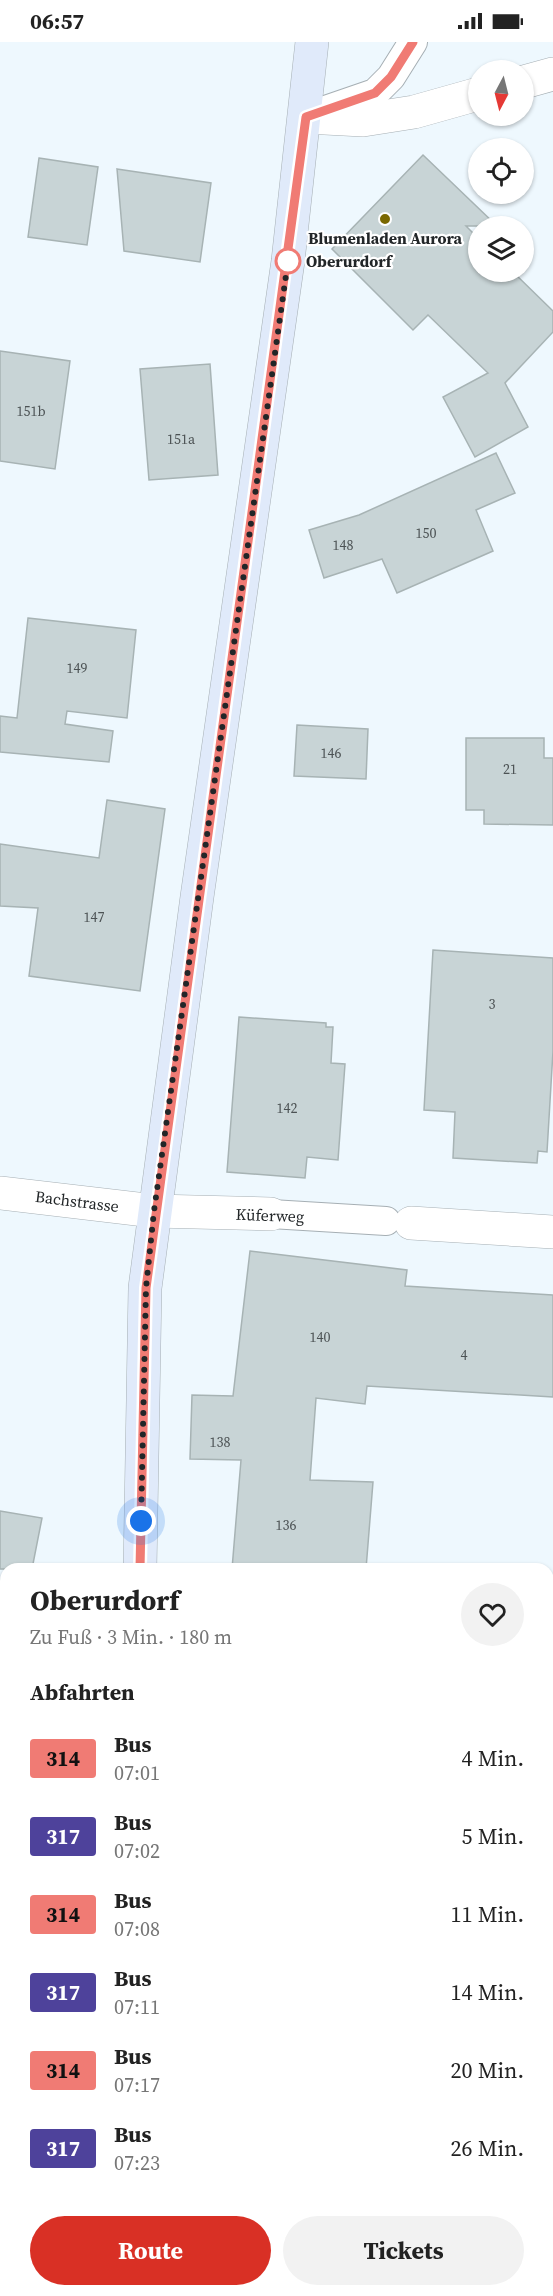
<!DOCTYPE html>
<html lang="de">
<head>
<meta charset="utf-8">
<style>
	body { margin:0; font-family:"Source Serif 4",serif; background:#f2f2f2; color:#222; height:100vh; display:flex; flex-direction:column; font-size:22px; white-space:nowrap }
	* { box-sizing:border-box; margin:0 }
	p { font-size:20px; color:#767676 }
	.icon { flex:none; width:33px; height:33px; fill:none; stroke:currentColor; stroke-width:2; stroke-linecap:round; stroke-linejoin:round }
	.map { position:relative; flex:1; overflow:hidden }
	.side { position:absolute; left:0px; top:1521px; width:554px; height:734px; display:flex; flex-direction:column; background:#fff; border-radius:18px 18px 0 0; box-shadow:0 2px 4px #0004 }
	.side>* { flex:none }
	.badge { padding:0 12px; border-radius:4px; font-size:21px; line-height:39px }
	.needle { width:39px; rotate:187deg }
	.controls { position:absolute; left:468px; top:18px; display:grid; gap:12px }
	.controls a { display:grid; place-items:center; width:66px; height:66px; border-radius:50%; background:#fff; box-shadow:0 2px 4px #0004; font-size:30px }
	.you { position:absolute; width:30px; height:30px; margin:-15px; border:4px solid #fff; border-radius:50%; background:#1a73e8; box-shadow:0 0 0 9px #1a73e833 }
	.map>.badge { position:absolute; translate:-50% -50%; box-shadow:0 0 0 3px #fff }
	h2 { padding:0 30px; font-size:22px; line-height:54px }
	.round { display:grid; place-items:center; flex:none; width:63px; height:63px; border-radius:32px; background:#f2f2f2 }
	.headline { display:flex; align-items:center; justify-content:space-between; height:102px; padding:0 30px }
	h1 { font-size:28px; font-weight:700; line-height:45px }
	.primary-button { display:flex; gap:12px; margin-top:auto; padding:12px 30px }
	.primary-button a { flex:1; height:69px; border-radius:36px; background:#d93025; color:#fff; font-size:24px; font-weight:700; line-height:69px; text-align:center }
	.primary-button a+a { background:#f2f2f2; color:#222 }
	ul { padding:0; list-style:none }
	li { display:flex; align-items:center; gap:18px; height:78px; padding:0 30px }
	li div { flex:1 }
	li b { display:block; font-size:22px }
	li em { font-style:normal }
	li .badge { min-width:66px; font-weight:700; text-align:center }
	.status { display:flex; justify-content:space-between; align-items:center; height:42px; padding:0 30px; background:#fff; direction:ltr }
	.status svg { height:16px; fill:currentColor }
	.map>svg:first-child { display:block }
	.building { fill:#c8d4d6; stroke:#a7b3b4; stroke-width:1.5 }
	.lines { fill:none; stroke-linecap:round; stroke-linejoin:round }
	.lane-casing { stroke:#a6afb4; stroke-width:30 }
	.street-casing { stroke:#a6afb4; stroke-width:34 }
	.secondary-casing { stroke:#a6afb4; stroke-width:34 }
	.lane { stroke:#fff; stroke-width:28 }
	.street { stroke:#fff; stroke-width:33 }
	.secondary { stroke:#e0eafa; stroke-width:33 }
	.line-casing { stroke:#fff; stroke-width:14 }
	.line { stroke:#f07b74; stroke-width:9 }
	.walk { stroke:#222628; stroke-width:6; stroke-dasharray:0 10.8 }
	.poi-dot { fill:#7a6800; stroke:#fff; stroke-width:2 }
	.stop-dot { fill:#fff; stroke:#f07b74; stroke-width:3 }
	.labels { text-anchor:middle; stroke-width:4.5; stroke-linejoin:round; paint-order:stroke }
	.number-label { font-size:14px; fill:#4c5254 }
	.poi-label { font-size:16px; font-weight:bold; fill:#222628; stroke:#fff }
	.stop-label { font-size:16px; font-weight:bold; fill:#222628; stroke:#fff; text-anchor:start }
	.street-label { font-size:16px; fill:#222628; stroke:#fff }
</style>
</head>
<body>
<div class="status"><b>06:57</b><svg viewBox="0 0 49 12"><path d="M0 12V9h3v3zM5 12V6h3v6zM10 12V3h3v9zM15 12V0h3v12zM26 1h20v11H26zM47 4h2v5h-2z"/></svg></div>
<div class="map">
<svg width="553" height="2254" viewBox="0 0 553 2254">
	<rect width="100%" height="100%" fill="#eef8fe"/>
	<g class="building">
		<path d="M423 113 497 184H466L478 196V230H513L553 269V290L505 341 528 385 475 415 443 355 488 331 428 273 413 288 332 207Z"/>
		<path d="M39 116 98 125 87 203 28 195Z"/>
		<path d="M117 127 211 141 200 220 124 209Z"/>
		<path d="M0 309 70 319 55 427 0 419Z"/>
		<path d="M210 322 218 433 149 438 140 327Z"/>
		<path d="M496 411 515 451 476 468 493 509 397 551 382 517 324 536 309 488 359 473Z"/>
		<path d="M28 576 136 588 127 676 67 669 65 682 113 689 109 720 0 710V674L17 676Z"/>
		<path d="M297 683 368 687 366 737 294 734Z"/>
		<path d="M466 696H544V716H553V783L484 782V768H466Z"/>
		<path d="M107 758 165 767 140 949 29 934 38 866 0 864V802L99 816Z"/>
		<path d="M433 908 553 916V1009L547 1110 538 1109 537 1121 453 1116 455 1070 424 1068Z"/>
		<path d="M239 975 326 981V985H333L331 1021 345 1022 338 1118 307 1115 305 1136 227 1130Z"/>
		<path d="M250 1209 407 1228 405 1244 553 1253V1355L367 1344 365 1362 316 1356 310 1438 373 1440 366 1527H232L241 1418 190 1417 192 1353 233 1354Z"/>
		<path d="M0 1469 42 1476 32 1527H0Z"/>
	</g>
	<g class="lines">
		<g class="lane-casing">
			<g id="lane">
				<path d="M311 73 375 51 391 35 413 0"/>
				<path d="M271 1172 386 1179"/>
				<path d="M0 1642H6"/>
				<path d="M548 1793H553"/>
			</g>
		</g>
		<g class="street-casing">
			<g id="street">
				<path d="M524 40 553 32"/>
				<path d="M306 75 363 78 414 70 478 52"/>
				<path d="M0 1151 154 1169 271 1172"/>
				<path d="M411 1181 553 1190"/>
				<path d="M0 1839 6 1838"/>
			</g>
		</g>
		<g class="secondary-casing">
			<g id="secondary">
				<path d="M140 1527 145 1246 197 855 288 219 312 0"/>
				<path d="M148 2248V2254"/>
			</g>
		</g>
		<use href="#lane" class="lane"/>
		<use href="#street" class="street"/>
		<use href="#secondary" class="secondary"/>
	</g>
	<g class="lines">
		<g class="line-casing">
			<path id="line" d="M140 1527 146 1246 306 75 375 51 391 35 413 0"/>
		</g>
		<use href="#line" class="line"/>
		<path class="walk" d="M141 1479 146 1246 154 1169 288 219"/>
	</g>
	<circle class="poi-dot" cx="385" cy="177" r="6"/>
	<circle class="stop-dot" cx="288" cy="219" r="12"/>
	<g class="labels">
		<g class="number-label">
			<text x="31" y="374">151b</text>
			<text x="181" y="402">151a</text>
			<text x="426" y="496">150</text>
			<text x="343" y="508">148</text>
			<text x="77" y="631">149</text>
			<text x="331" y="716">146</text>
			<text x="510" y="732">21</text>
			<text x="94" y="880">147</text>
			<text x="492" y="967">3</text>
			<text x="287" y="1071">142</text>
			<text x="320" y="1300">140</text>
			<text x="464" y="1318">4</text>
			<text x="220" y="1405">138</text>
			<text x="286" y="1488">136</text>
		</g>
		<g class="poi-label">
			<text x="385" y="202">Blumenladen Aurora</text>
		</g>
		<g class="stop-label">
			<text x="306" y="225">Oberurdorf</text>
		</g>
		<g class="street-label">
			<text transform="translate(77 1159) rotate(7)" y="6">Bachstrasse</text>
			<text transform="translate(270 1173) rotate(2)" y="6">Küferweg</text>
		</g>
	</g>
</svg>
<div class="controls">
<a><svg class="needle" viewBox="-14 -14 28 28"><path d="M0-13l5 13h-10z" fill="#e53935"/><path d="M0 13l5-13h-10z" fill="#767676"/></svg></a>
<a><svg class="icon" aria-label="locate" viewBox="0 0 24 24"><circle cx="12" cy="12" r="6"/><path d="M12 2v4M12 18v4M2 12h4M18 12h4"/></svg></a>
<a><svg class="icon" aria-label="layers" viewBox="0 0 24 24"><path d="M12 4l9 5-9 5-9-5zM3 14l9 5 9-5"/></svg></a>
</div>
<div class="you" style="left:141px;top:1479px"></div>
<section class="side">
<div class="headline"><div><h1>Oberurdorf</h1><p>Zu Fuß · 3 Min. · 180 m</p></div><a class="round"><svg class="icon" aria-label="heart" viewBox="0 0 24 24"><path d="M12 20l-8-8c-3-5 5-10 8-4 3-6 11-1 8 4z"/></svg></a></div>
<h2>Abfahrten</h2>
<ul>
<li><span class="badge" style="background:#f07b74;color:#111">314</span><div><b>Bus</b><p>07:01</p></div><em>4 Min.</em></li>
<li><span class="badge" style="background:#4e429b;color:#fff">317</span><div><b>Bus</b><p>07:02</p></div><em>5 Min.</em></li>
<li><span class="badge" style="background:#f07b74;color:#111">314</span><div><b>Bus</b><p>07:08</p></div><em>11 Min.</em></li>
<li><span class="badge" style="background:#4e429b;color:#fff">317</span><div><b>Bus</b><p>07:11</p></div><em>14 Min.</em></li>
<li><span class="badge" style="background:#f07b74;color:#111">314</span><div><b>Bus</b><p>07:17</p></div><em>20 Min.</em></li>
<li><span class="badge" style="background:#4e429b;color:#fff">317</span><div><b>Bus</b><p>07:23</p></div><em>26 Min.</em></li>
</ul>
<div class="primary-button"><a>Route</a><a>Tickets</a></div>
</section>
</div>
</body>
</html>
